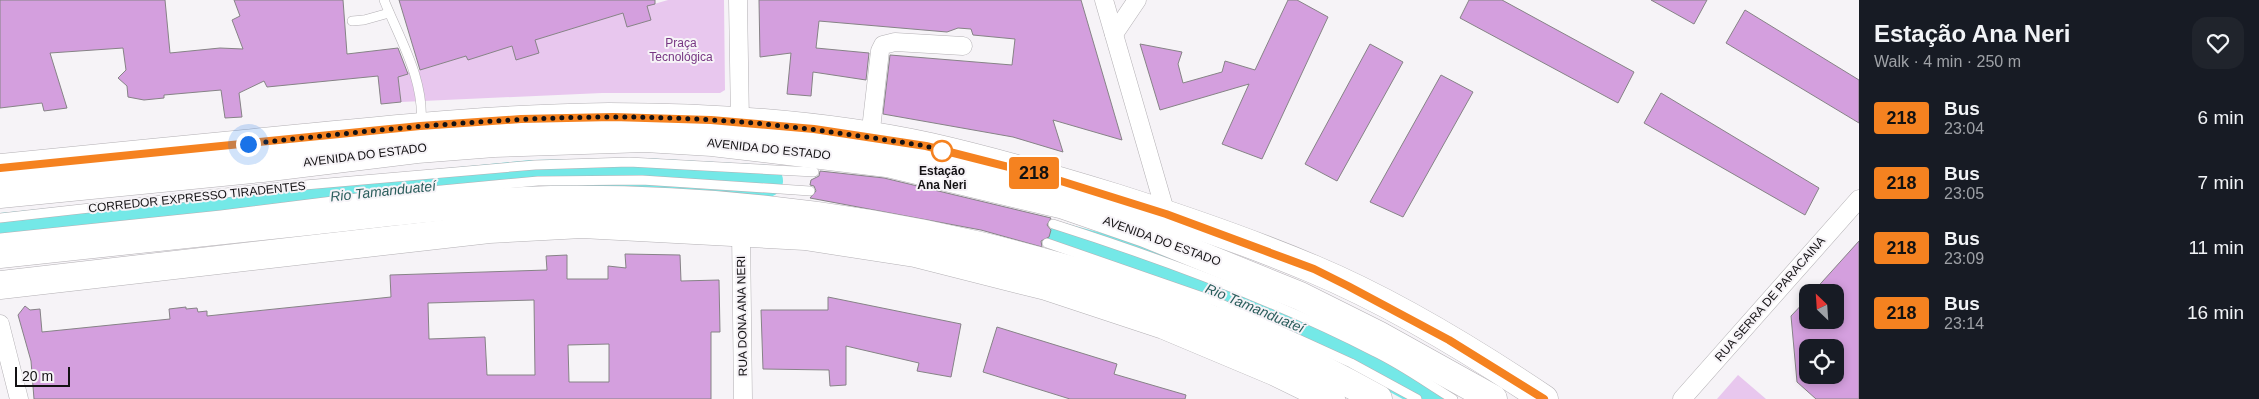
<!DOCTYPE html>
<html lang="en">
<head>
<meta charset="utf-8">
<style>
	body { margin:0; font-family:Arial,sans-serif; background:#20242c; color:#f1f3f6; height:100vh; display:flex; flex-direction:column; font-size:19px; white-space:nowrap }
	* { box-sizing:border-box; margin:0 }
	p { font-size:16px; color:#9ea1a6 }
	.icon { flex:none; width:28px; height:28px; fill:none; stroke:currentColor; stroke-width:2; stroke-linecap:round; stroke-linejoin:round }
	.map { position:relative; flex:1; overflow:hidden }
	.side { display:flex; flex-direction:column; background:#171b24; width:400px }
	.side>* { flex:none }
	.badge { padding:0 10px; border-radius:4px; font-size:18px; line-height:32px }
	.needle { width:32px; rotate:335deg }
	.tools { position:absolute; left:1799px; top:284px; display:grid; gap:10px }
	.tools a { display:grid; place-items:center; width:45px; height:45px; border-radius:10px; background:#171b24; box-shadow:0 2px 8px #0003; font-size:25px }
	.scale { position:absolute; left:15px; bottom:12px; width:55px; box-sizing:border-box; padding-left:5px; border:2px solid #141214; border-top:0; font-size:14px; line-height:18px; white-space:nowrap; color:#141214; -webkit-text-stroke:4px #f6f3f7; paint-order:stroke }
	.you { position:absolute; width:25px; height:25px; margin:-12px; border:4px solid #fff; border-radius:50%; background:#1a73e8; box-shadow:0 0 0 8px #1a73e833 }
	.map>.badge { position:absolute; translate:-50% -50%; box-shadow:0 0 0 2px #fff }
	.round { display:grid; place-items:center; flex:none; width:52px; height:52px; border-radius:15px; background:#20242c }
	.summary { display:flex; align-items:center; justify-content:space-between; height:85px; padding:0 15px }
	h1 { font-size:24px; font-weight:600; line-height:38px }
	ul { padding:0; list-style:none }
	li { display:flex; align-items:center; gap:15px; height:65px; padding:0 15px }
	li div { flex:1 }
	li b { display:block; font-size:19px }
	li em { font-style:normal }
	li .badge { min-width:55px; font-weight:700; text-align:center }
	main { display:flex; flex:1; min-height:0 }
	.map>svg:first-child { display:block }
	.green { fill:#e8c7ee }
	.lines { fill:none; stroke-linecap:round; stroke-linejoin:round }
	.river { stroke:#74e8e7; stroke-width:32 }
	.building { fill:#d49fde; stroke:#868386; fill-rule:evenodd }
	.lane-casing { stroke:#b3b0b4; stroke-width:10 }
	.street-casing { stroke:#b3b0b4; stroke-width:19 }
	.primary-casing { stroke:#b3b0b4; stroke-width:29 }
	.highway-casing { stroke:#b3b0b4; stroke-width:29 }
	.lane { stroke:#fff; stroke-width:9 }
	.street { stroke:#fff; stroke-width:18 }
	.primary { stroke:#fff; stroke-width:28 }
	.highway { stroke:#fff; stroke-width:28 }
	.line-casing { stroke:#fff; stroke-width:11 }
	.line { stroke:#f58220; stroke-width:8 }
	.walk { stroke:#141214; stroke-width:5; stroke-dasharray:0 9 }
	.stop-dot { fill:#fff; stroke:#f58220; stroke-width:2.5 }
	.labels { text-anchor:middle; stroke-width:4; stroke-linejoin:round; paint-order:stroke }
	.park-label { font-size:12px; fill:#773783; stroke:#f6f3f7 }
	.street-label { font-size:12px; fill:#141214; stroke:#f6f3f7 }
	.stop-label { font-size:12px; font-weight:bold; fill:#141214; stroke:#f6f3f7 }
	.water-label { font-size:14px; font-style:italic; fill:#2a5d5c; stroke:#f6f3f7 }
</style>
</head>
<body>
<main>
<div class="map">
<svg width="1859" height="399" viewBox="0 0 1859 399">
	<rect width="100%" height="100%" fill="#f6f3f7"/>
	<g class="green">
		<path d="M668 0H724L725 90 720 93H602L401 102 398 74 420 70 466 56 468 60 512 46 516 60 539 53 535 40 623 13 627 27 650 20 647 6Z"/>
		<path d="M1738 375 1766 399H1717Z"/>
	</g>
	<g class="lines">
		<g class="river">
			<path d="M0 229 532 176 642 174 767 181"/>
			<path d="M1063 239C1090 247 1118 253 1144 262 1246 297 1342 347 1436 399"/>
		</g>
	</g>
	<g class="building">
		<path d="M0 0H165L170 53 220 48 243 49 232 20 240 16 234 0H343L347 54 398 48 408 74 398 77 401 102 381 104 378 76 267 87 264 81 239 93 242 117 225 118 221 90 164 95V98L144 100 128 97 127 86 118 78 126 70 123 48 50 53 67 108 44 111 42 103 0 108Z"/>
		<path d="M399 0H655V4L647 6 651 20 627 27 623 13 535 40 539 53 516 60 512 46 468 60 466 56 420 70Z"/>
		<path d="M759 0H1081L1122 140 1053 120 1063 152 1013 137 883 114 890 55 1012 65 1015 39 973 35 971 29 958 28 947 32 819 21 816 48 869 53 866 80 813 72 811 96 787 94 791 53 760 57Z"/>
		<path d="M1288 0H1297L1328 17 1262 159 1222 144 1249 84 1160 110 1140 44 1182 52 1178 64 1183 83 1222 72 1225 61 1255 70Z"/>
		<path d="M1469 0H1502L1634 72 1618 103 1460 18Z"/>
		<path d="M1651 0H1707L1694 24Z"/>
		<path d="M1745 10 1859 80V123L1726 43Z"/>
		<path d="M1370 44 1403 62 1337 181 1305 164Z"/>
		<path d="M1441 75 1473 92 1403 217 1370 202Z"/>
		<path d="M1661 93 1819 188 1805 215 1644 123Z"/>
		<path d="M820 171 884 178 1051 218 1047 225 1051 230 1049 237 1041 241 1042 247 981 230 810 198 816 191 814 186 810 185 811 180 819 176Z"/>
		<path d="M1859 241V399H1816L1797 382 1791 316 1808 298V320H1835V292H1813ZM1808 348H1835V375H1808Z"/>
		<path d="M625 254 680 255 681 281 719 280 720 332H711V399H34L31 361 18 315 25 306 30 310 40 309 42 332 170 319 169 309 186 307V309L197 308 198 312 207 311V316L391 297 390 275 547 270 546 256 567 255V279H608V266L626 268ZM534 300 535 375H487L485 337 429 339 428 303ZM609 344V382H569L568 345Z"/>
		<path d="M828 297 961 324 951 377 917 371 919 363 846 346V385L830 386 829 370 763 369 761 310H828Z"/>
		<path d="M997 327 1117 364 1114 374 1186 395 1185 399H1070L983 372Z"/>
	</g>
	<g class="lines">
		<g class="lane-casing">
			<g id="lane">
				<path d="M384 0C400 40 425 80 421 125"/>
				<path d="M352 21 364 20 389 13"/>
				<path d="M0 218 270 188 535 165 629 162 814 172"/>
				<path d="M1053 224C1163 259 1272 299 1375 352 1402 365 1427 383 1453 399"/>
				<path d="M0 238 221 215 357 198 538 181 642 180 810 191"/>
				<path d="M1047 243 1217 302 1351 363 1417 399"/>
			</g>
		</g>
		<g class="street-casing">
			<g id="street">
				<path d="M738 0 740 122"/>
				<path d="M1104 0 1166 214"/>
				<path d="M1114 34 1137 0"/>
				<path d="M870 138 880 51 883 45 895 42 963 46"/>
				<path d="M741 232 743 399"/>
				<path d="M0 324 19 399"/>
				<path d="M1682 399 1859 199"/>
			</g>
		</g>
		<g class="primary-casing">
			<g id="primary">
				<path d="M0 168C101 158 203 148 304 138 406 128 507 118 609 117 713 117 828 125 930 147 992 161 1054 179 1116 198 1182 219 1249 242 1313 269 1394 303 1471 350 1544 399"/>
				<path d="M0 285 489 229 582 224 805 236 915 253 1046 286 1164 325 1276 372 1331 399"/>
			</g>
		</g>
		<g class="highway-casing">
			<g id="highway">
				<path d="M0 194 262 168 417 149 494 143 645 138 712 142 887 163 1064 205 1145 233 1300 296 1378 335 1493 399"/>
				<path d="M0 254C106 242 212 231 318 220 396 211 473 202 551 200 837 196 1128 259 1378 399"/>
			</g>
		</g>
		<use href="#lane" class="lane"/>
		<use href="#street" class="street"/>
		<use href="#primary" class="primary"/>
		<use href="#highway" class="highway"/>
	</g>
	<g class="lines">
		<g class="line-casing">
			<path id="line" d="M0 168 420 126 521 119 613 117 711 120 814 129 926 146 1048 177 1166 214 1314 269 1348 286 1449 340 1544 399"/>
		</g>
		<use href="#line" class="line"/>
		<path class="walk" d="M248 144C402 127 557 110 712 120 784 124 855 135 926 146L942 151"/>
	</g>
	<circle class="stop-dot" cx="942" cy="151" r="10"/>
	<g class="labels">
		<g class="park-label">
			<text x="681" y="47">Praça<tspan x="681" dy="14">Tecnológica</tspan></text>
		</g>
		<g class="street-label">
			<text transform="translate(769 149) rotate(6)" y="4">AVENIDA DO ESTADO</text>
			<text transform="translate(365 155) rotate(-7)" y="4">AVENIDA DO ESTADO</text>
			<text transform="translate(197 197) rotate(-6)" y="4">CORREDOR EXPRESSO TIRADENTES</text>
			<text transform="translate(1162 241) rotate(20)" y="4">AVENIDA DO ESTADO</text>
			<text transform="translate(1770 299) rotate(-49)" y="4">RUA SERRA DE PARACAINA</text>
			<text transform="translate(742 316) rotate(-91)" y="4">RUA DONA ANA NERI</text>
		</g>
		<g class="stop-label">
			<text x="942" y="175">Estação<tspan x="942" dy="14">Ana Neri</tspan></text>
		</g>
		<g class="water-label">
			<text transform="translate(383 191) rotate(-6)" y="5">Rio Tamanduateí</text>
			<text transform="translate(1255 308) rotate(23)" y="5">Rio Tamanduateí</text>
		</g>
	</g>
</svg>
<div class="tools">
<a><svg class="needle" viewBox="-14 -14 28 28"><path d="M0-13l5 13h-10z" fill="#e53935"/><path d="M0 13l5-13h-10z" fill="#9ea1a6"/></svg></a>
<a><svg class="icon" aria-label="locate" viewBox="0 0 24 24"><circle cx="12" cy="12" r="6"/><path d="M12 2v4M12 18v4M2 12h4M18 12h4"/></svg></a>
</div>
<div class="scale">20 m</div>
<div class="you" style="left:248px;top:144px"></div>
<b class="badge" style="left:1034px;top:173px;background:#f58220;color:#111">218</b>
</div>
<section class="side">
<div class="summary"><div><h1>Estação Ana Neri</h1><p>Walk · 4 min · 250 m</p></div><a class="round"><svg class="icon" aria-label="heart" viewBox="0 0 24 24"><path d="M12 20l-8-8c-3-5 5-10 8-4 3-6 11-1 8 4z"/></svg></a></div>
<ul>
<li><span class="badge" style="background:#f58220;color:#111">218</span><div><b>Bus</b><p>23:04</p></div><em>6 min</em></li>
<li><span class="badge" style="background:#f58220;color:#111">218</span><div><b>Bus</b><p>23:05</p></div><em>7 min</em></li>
<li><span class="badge" style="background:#f58220;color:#111">218</span><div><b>Bus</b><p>23:09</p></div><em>11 min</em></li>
<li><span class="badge" style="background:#f58220;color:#111">218</span><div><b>Bus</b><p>23:14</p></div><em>16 min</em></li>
</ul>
</section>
</main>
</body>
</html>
